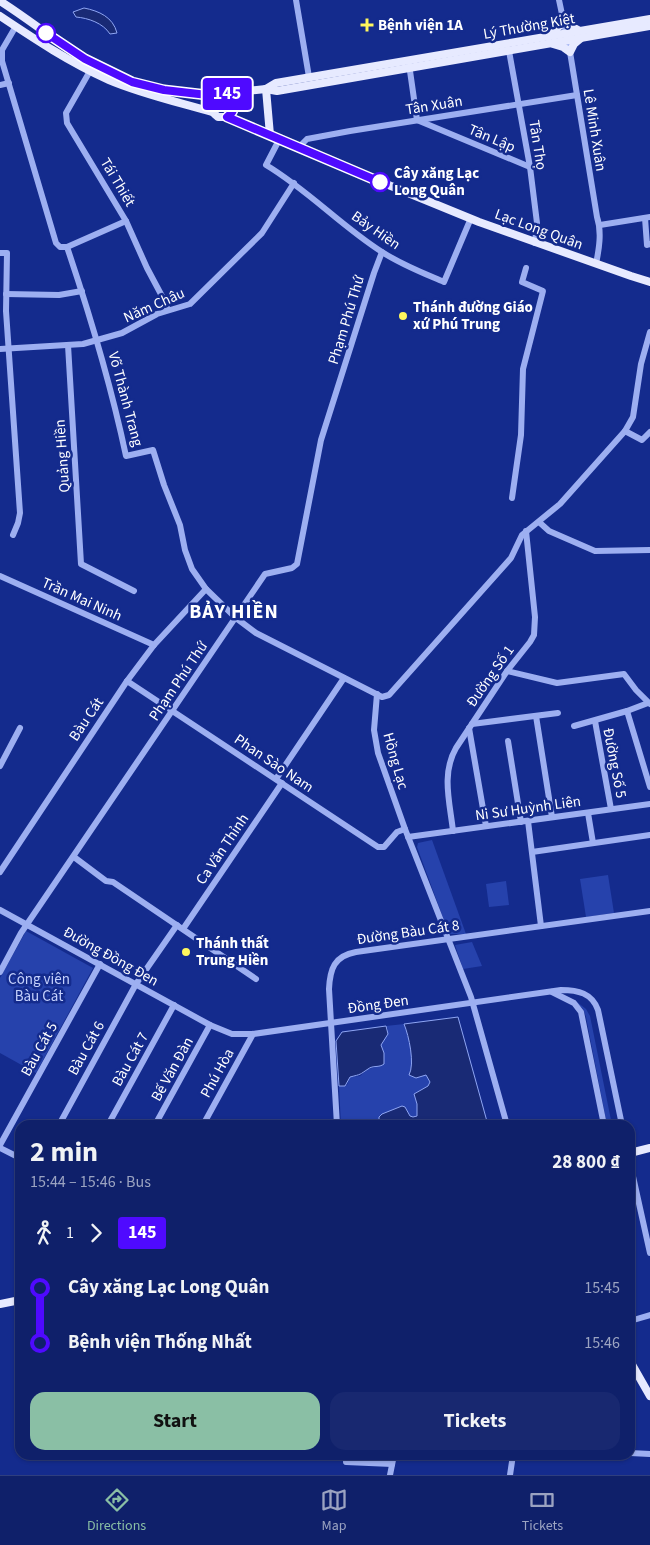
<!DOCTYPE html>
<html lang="en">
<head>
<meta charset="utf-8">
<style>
	body { margin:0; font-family:"Source Sans 3",sans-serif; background:#182870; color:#f1f3f6; height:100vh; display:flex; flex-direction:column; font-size:19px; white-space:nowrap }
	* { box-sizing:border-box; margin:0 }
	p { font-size:16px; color:#9ba3c1 }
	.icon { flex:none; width:28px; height:28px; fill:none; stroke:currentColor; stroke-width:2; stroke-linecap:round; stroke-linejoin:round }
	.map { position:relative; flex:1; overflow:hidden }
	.side { position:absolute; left:15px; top:1120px; width:620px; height:340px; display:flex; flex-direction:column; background:#0f206a; border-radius:15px; box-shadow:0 1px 4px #0004,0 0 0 1px #2f3e7e }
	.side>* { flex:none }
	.badge { padding:0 10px; border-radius:4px; font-size:18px; line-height:32px }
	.map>.badge { position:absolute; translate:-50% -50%; box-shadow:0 0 0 2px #fff }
	.legs { display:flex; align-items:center; gap:8px; height:55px; padding:0 15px; font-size:16px }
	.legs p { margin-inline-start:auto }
	.headline { display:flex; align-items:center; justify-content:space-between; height:85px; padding:0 15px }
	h1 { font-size:28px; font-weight:700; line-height:38px }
	.action { display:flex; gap:10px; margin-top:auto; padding:10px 15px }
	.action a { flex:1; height:58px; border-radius:15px; background:#8abfa5; color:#111; font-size:20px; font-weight:700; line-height:58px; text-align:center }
	.action a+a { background:#182870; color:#f1f3f6 }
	ul { padding:0 15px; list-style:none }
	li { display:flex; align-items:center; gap:18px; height:55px; font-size:19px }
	li i { display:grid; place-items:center; width:8px; height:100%; margin:0 6px; background:currentColor }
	li i::after { content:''; width:12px; height:12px; margin:-6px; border:4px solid; border-radius:50%; background:#0f206a }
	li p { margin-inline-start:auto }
	li:first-child i { background:linear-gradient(#0000 50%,currentColor 0) }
	li:last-child i { background:linear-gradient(currentColor 50%,#0000 0) }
	.tab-bar { display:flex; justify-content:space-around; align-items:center; height:70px; border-top:1px solid #2f3e7e; background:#0f206a; font-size:14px; color:#9ba3c1 }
	.tab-bar a { display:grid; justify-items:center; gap:2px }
	.tab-bar .active { color:#8abfa5 }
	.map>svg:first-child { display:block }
	.green { fill:#2642ac }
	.water { fill:#192a75; stroke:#8fa6f4 }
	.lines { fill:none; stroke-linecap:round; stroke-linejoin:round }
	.minor { stroke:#9daff1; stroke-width:6 }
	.major { stroke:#e7eaff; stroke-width:8 }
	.line-1-casing { stroke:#fff; stroke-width:11 }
	.line-1 { stroke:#4f0aff; stroke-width:8 }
	.poi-dot { fill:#fff75d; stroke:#142b8d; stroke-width:2 }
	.stop-1-dot { fill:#fff; stroke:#4f0aff; stroke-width:2.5 }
	.labels { text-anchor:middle; stroke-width:5; stroke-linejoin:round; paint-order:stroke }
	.poi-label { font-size:15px; font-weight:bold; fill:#fff; stroke:#142b8d; text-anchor:start }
	.street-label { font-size:15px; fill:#fff; stroke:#142b8d }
	.stop-label { font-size:15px; font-weight:bold; fill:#fff; stroke:#142b8d; text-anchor:start }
	.park-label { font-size:15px; fill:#c4d0fc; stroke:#142b8d }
	.district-label { font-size:20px; font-weight:bold; letter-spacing:1px; fill:#fff; stroke:#142b8d }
</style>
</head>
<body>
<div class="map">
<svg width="650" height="1475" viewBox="0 0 650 1475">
	<rect width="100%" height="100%" fill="#142b8d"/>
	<g class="green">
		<path d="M432 840 466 934H449L417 847 418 843Z"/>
		<path d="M608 875 614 913 586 917 580 879Z"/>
		<path d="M506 881 509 905 489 907 486 884Z"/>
		<path d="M26 931 93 968 36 1073 0 1053V978Z"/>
		<path d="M472 942 482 966 463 969 455 945Z"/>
		<path d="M573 999 586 1009 590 1016 612 1125H607L586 1017 583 1009Z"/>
		<path d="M404 1024C408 1034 416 1064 410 1073L426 1075 430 1082 428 1086 414 1094 417 1104V1115L413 1117 410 1116 405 1107C391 1106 385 1119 374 1124 366 1127 351 1125 341 1125L339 1086 347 1085 350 1077 360 1076 368 1069 376 1067 384 1053 381 1045 385 1038 388 1029 386 1026Z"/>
	</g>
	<g class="water">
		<path d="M84 8C99 11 113 17 117 33L110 34C103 23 88 18 76 17L73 12Z"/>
		<path d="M458 1017 488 1125H373L379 1121V1117L382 1114 402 1106 405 1107 410 1116 413 1117 417 1116V1104L414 1094 428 1086 430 1082 426 1075 416 1078 409 1075C415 1064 409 1036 404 1024Z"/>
		<path d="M386 1026 388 1034 381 1045 384 1053V1064C379 1068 373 1065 368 1069 359 1075 362 1074 350 1077L345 1086H339L336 1041 342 1032Z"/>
	</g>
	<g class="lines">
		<g class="minor">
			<path d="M296 0 309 77"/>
			<path d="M559 0 570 52 597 217C602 232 599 249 596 264"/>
			<path d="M16 26 2 50V61L56 243 60 247H67C90 315 111 385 126 456L153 450 164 485 180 525 185 550 192 569 206 589 236 618 256 633 382 697 389 695 503 567 511 558 522 535 560 504 625 431 633 417 641 364 650 332"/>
			<path d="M509 51 530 167 537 223 535 243"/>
			<path d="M409 64 417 120 530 167"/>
			<path d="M90 71 66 113 67 123 126 221 147 268 163 298 168 310"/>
			<path d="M0 85 9 83"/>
			<path d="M279 140 266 165C308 190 341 226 382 252 402 265 423 273 444 282L471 218"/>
			<path d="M298 148 307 139 350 131 577 95"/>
			<path d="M645 218 647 245 650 244"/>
			<path d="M600 225 650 217"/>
			<path d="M67 247 126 221"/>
			<path d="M0 253H7L6 311 20 513 18 523 13 535"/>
			<path d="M6 294 59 295 82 291"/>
			<path d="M68 345 81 564 134 591"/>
			<path d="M0 349 83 344 122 333 157 314 190 304 262 233 294 183"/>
			<path d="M625 431 642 440 650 432"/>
			<path d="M512 498 521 435 523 369 543 291 522 282 526 268"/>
			<path d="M539 522 549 531 595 551 650 550"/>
			<path d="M0 576 154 645"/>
			<path d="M507 671 557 683 624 674 636 690 650 704"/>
			<path d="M127 681 378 847H384L397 832 405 829"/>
			<path d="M377 694 374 730 378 753 405 829 471 997 507 1125"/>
			<path d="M627 711 650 787"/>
			<path d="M536 716 552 817"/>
			<path d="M595 721 611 809"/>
			<path d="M472 724 558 713"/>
			<path d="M574 726 627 711 648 703"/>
			<path d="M469 728 486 826"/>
			<path d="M508 741 521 822"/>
			<path d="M0 766 20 728"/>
			<path d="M276 779 344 678"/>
			<path d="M588 813 593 843"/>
			<path d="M528 821 541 926"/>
			<path d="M453 831C450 803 441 774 456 748L507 671 530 642 534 635 535 617 526 531"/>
			<path d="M408 837 650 804"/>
			<path d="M532 852 650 835"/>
			<path d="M74 857 106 881 113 882 256 979"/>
			<path d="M0 872 127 681 154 645 206 589"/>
			<path d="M0 910 210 1025 232 1034H253L561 990C578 990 592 993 598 1010L622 1125"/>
			<path d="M183 929 282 783"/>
			<path d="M0 972 21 933 265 574 292 568 297 564 321 440 374 273 382 252"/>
			<path d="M552 992 574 1003 581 1012 604 1125"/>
			<path d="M59 1125 136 984 177 925"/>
			<path d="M108 1125 174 1005"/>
			<path d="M155 1125 210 1025"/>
			<path d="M203 1125 253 1034"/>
			<path d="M337 1125 329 989C330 969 334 956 356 952L650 911"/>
			<path d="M0 1145 100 964"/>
			<path d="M0 1148 20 1158"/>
			<path d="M630 1163 650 1253"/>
			<path d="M630 1321 650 1315"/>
			<path d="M630 1453 650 1454"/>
			<path d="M346 1462 392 1464"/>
			<path d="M390 1475 394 1455"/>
			<path d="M510 1475 513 1455"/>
		</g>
		<g class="major">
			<path d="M0 1C44 29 83 65 133 82 160 91 188 93 216 96"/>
			<path d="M0 16C36 40 69 62 109 80 142 94 178 102 212 112"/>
			<path d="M551 35 563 22 578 30"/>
			<path d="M553 44 563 47 570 52 574 44 580 39"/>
			<path d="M266 89 276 83 650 19"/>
			<path d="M266 89 270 135"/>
			<path d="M226 94C237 100 236 111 227 117H218C208 110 209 100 219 94L266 89 277 91 650 26"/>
			<path d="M227 117 298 148 479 222 631 276 650 282"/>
			<path d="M630 1153 650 1148"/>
			<path d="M0 1304 20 1300"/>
			<path d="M630 1361 650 1396"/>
		</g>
	</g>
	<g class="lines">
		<g class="line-1-casing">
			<path id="line-1" d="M46 33 85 59 132 82 164 90 216 96 226 94C237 100 236 111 227 117L380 182"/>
		</g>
		<use href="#line-1" class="line-1"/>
	</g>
	<g class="poi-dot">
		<path d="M364.5 17.5h5v5h5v5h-5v5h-5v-5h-5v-5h5z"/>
		<circle cx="403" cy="316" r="5"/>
		<circle cx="186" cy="952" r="5"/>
	</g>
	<g class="stop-1-dot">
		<circle cx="46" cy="33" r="9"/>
		<circle cx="380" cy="182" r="9"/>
	</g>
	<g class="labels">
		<g class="poi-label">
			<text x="378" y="30">Bệnh viện 1A</text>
			<text x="413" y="312">Thánh đường Giáo<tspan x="413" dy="17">xứ Phú Trung</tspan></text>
			<text x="196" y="948">Thánh thất<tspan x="196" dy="17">Trung Hiền</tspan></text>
		</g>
		<g class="street-label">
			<text transform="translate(529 26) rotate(-10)" y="5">Lý Thường Kiệt</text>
			<text transform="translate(434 105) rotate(-9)" y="5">Tân Xuân</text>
			<text transform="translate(595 130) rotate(81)" y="5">Lê Minh Xuân</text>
			<text transform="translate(492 138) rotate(23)" y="5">Tân Lập</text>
			<text transform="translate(538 145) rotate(81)" y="5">Tân Thọ</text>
			<text transform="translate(118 182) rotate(59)" y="5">Tái Thiết</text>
			<text transform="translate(539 229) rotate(20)" y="5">Lạc Long Quân</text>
			<text transform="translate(376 230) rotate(35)" y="5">Bảy Hiền</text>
			<text transform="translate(154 305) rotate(-24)" y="5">Năm Châu</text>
			<text transform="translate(346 320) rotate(-73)" y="5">Phạm Phú Thứ</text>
			<text transform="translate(126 399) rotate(75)" y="5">Võ Thành Trang</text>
			<text transform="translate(62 456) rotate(-94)" y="5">Quảng Hiền</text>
			<text transform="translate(82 599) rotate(24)" y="5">Trần Mai Ninh</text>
			<text transform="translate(490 676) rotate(-55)" y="5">Đường Số 1</text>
			<text transform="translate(178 681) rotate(-56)" y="5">Phạm Phú Thứ</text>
			<text transform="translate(86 719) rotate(-56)" y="5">Bàu Cát</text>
			<text transform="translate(396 761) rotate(74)" y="5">Hồng Lạc</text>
			<text transform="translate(274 763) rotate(34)" y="5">Phan Sào Nam</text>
			<text transform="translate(615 763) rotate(79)" y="5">Đường Số 5</text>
			<text transform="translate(528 808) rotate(-8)" y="5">Ni Sư Huỳnh Liên</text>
			<text transform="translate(222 849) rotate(-56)" y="5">Ca Văn Thỉnh</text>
			<text transform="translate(408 932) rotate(-8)" y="5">Đường Bàu Cát 8</text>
			<text transform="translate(111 956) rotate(29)" y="5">Đường Đồng Đen</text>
			<text transform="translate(378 1004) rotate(-8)" y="5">Đồng Đen</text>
			<text transform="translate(86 1048) rotate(-61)" y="5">Bàu Cát 6</text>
			<text transform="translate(39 1049) rotate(-61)" y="5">Bàu Cát 5</text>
			<text transform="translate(130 1059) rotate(-61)" y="5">Bàu Cát 7</text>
			<text transform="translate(172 1069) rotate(-61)" y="5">Bế Văn Đàn</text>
			<text transform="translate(217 1073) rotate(-61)" y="5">Phú Hòa</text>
		</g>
		<g class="stop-label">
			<text x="394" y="178">Cây xăng Lạc<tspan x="394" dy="17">Long Quân</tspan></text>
		</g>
		<g class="park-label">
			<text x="39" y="984">Công viên<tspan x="39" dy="17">Bàu Cát</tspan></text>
		</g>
		<g class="district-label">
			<text x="234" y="618">BẢY HIỀN</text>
		</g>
	</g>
</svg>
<b class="badge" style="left:227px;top:94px;background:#4f0aff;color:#fff">145</b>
<section class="side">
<div class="headline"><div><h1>2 min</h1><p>15:44 – 15:46 · Bus</p></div><b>28 800 ₫</b></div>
<div class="legs"><svg class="icon" aria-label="walk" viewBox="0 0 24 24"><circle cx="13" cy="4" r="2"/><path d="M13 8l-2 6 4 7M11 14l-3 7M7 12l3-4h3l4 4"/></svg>1<svg class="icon" aria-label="forward" viewBox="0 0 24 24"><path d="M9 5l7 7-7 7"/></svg><b class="badge" style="background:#4f0aff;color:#fff">145</b></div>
<ul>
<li><i style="color:#4f0aff"></i><b>Cây xăng Lạc Long Quân</b><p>15:45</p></li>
<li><i style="color:#4f0aff"></i><b>Bệnh viện Thống Nhất</b><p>15:46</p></li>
</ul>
<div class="action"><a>Start</a><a>Tickets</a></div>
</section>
</div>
<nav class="tab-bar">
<a class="active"><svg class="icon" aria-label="directions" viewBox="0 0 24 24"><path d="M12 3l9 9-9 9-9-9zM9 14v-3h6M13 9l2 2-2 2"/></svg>Directions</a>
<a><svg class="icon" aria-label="map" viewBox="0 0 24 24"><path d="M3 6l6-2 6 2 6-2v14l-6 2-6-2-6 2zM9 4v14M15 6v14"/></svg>Map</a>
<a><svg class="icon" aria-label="tickets" viewBox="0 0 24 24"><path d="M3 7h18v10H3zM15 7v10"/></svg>Tickets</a>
</nav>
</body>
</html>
